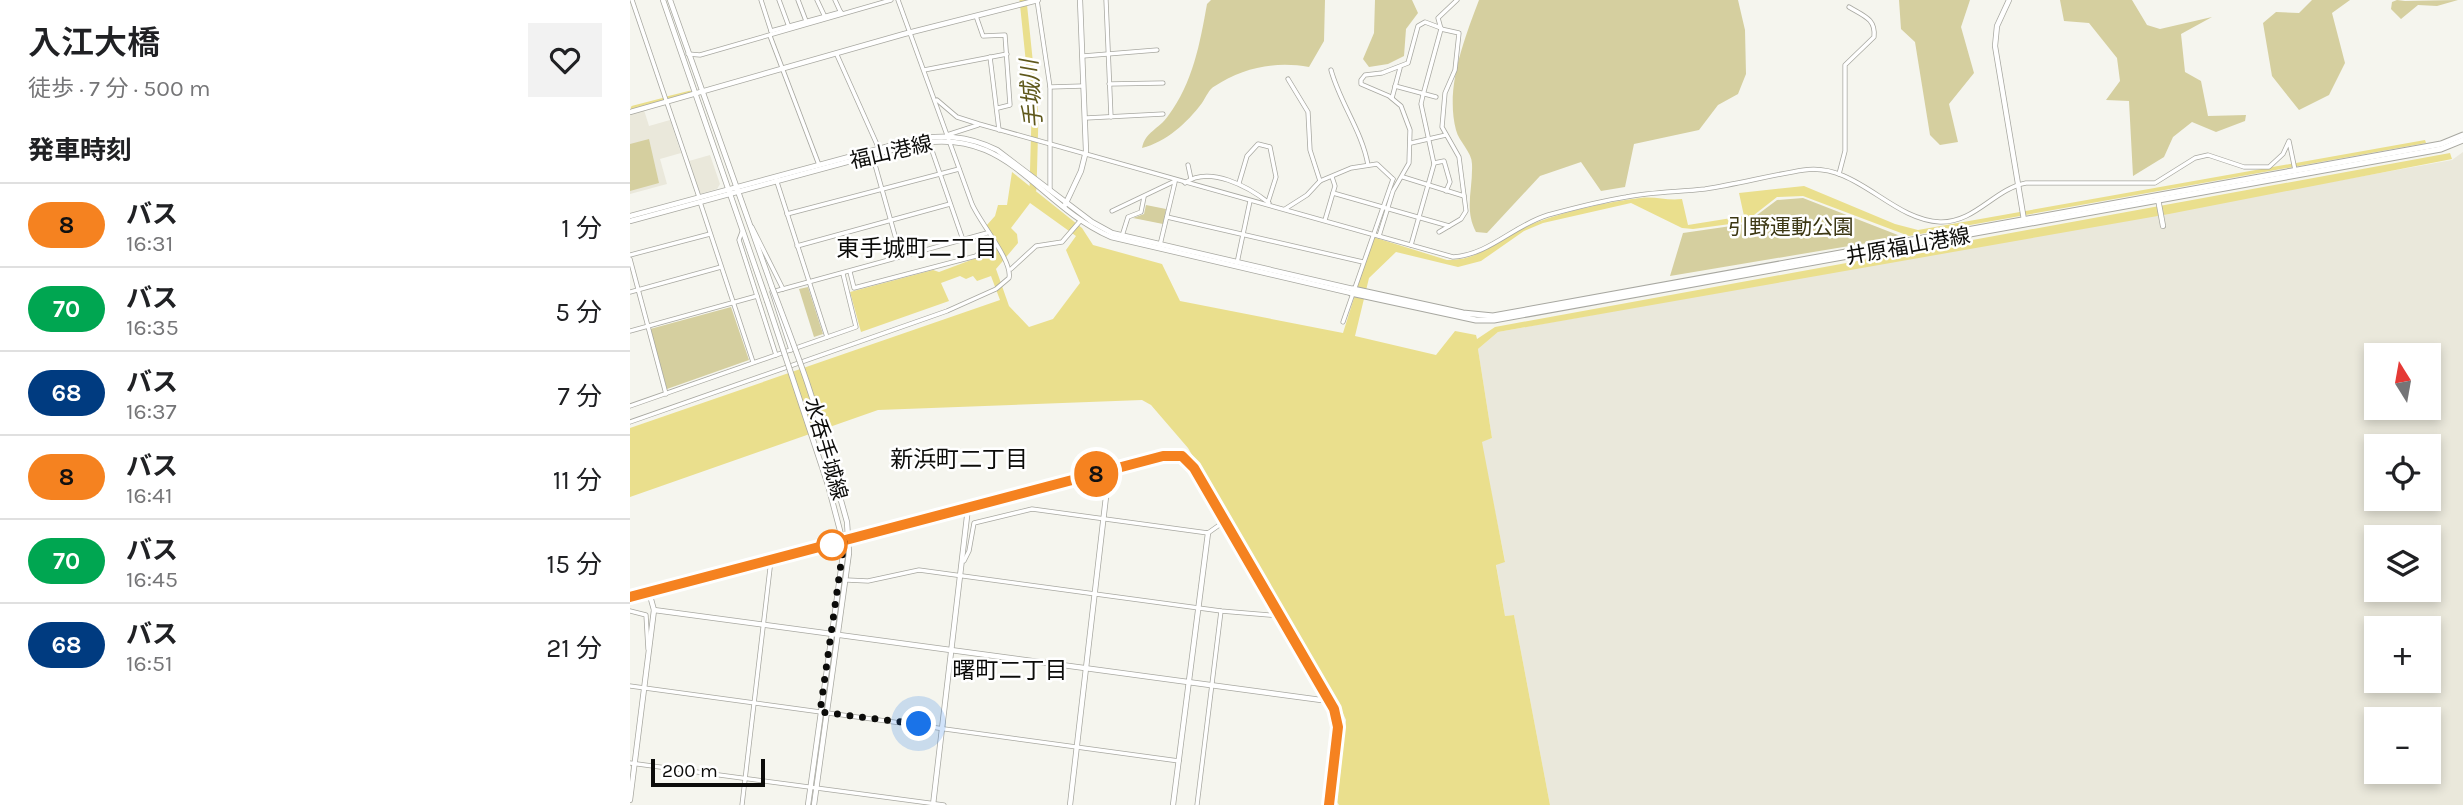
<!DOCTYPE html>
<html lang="ja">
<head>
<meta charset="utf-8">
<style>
	body { margin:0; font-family:Karla,"Noto Sans JP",sans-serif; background:#f2f2f2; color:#202124; height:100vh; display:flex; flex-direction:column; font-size:26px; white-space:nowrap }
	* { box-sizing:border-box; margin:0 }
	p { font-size:23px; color:#757577 }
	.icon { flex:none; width:38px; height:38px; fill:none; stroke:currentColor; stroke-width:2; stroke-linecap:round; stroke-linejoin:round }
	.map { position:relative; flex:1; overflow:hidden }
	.sheet { display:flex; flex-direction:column; background:#fff; width:630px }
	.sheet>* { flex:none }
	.badge { padding:0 14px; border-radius:23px; font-size:24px; line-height:46px }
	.needle { width:46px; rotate:349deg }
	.buttons { position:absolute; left:1734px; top:343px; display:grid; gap:14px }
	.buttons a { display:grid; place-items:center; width:77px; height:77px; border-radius:0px; background:#fff; box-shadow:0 4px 10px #0003; font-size:35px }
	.scale { position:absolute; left:21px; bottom:18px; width:114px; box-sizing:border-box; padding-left:7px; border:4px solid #0c0c0a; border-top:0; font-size:19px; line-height:24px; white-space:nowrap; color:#0c0c0a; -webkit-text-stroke:5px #fff; paint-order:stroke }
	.you { position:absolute; width:35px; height:35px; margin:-18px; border:5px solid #fff; border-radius:50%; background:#1a73e8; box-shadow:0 0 0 10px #1a73e833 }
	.map>.badge { position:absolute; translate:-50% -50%; box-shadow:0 0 0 4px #fff }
	h2 { padding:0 28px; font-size:26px; line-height:63px }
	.round { display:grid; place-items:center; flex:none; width:74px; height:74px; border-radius:0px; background:#f2f2f2 }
	.head { display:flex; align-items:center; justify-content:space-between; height:119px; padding:0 28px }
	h1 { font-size:33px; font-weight:600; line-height:52px }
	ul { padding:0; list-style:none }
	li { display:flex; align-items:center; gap:21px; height:84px; padding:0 28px; border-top:2px solid #e0e0e0 }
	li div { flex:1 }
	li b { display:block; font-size:26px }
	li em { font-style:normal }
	li .badge { min-width:77px; font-weight:700; text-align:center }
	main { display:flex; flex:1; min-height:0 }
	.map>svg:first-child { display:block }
	.built { fill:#eae8db; fill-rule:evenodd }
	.green { fill:#d5cf9f }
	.water { fill:#eadf8d; fill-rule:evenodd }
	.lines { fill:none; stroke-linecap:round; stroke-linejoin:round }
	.canal { stroke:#eadf8d; stroke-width:4.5 }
	.river { stroke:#eadf8d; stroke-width:7 }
	.street-casing { stroke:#a8a8a1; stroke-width:5 }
	.secondary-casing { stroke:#a8a8a1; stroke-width:6 }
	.primary-casing { stroke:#a8a8a1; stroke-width:7 }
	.street { stroke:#fff; stroke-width:3.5 }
	.secondary { stroke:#fff; stroke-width:4.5 }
	.primary { stroke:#fff; stroke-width:5 }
	.secondary-bridge-casing { stroke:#a8a8a1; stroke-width:6; stroke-linecap:butt }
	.secondary-bridge { stroke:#fff; stroke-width:4.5 }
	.line-casing { stroke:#fff; stroke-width:16 }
	.line { stroke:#f58220; stroke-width:10 }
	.walk { stroke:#0c0c0a; stroke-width:7; stroke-dasharray:0 12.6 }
	.stop-dot { fill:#fff; stroke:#f58220; stroke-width:3.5 }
	.labels { text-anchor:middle; stroke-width:5; stroke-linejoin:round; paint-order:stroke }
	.street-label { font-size:21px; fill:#0c0c0a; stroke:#fff }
	.park-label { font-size:21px; fill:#3c3713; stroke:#fff }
	.water-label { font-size:23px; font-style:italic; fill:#5f581b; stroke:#fff }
	.neighbourhood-label { font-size:23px; fill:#0c0c0a; stroke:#fff }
</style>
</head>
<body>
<main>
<section class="sheet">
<div class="head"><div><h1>入江大橋</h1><p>徒歩 · 7 分 · 500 m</p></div><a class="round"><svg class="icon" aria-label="heart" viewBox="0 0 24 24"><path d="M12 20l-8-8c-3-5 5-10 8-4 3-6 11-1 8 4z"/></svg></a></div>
<h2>発車時刻</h2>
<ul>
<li><span class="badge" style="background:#f58220;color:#111">8</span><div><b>バス</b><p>16:31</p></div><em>1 分</em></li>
<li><span class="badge" style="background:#00a651;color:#fff">70</span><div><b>バス</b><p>16:35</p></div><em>5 分</em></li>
<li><span class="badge" style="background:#003b80;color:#fff">68</span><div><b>バス</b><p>16:37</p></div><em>7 分</em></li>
<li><span class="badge" style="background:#f58220;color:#111">8</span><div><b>バス</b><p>16:41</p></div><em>11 分</em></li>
<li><span class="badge" style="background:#00a651;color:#fff">70</span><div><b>バス</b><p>16:45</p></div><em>15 分</em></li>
<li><span class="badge" style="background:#003b80;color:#fff">68</span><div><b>バス</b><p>16:51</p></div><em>21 分</em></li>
</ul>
</section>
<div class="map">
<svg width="1833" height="805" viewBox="0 0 1833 805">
	<rect width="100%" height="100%" fill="#f5f5ee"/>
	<g class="built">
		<path d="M14 110 19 126 40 120 51 153 30 159 37 184 0 194V114Z"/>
		<path d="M1833 152V805H920L884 615 875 616 866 564 875 561 851 442 862 438 848 349 868 332 1822 160ZM1746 355H1799V408H1746ZM1746 446H1799V499H1746ZM1746 537H1799V590H1746ZM1746 628H1799V681H1746ZM1746 719H1799V772H1746Z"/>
		<path d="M80 155 90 184 87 189 70 194 59 161Z"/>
	</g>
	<g class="green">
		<path d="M581 0H695L694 41 679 67C647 61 613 67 585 86 579 89 576 97 572 103 557 123 536 142 512 148 515 132 529 129 538 116 563 83 570 43 577 4Z"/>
		<path d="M745 0H782L788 13 776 29 774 56 758 64 739 67 733 59 744 33Z"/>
		<path d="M849 0H1108L1115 30 1116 74 1108 94 1088 105 1069 130 1004 144 995 187 971 191 951 162 910 176 857 233 846 232C834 209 843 190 842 164 842 152 829 142 826 130 815 88 834 40 849 0Z"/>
		<path d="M1269 0H1340L1331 27 1344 73 1319 104 1328 142 1310 145 1300 135 1285 42 1271 29Z"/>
		<path d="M1430 0H1502L1517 25 1530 29 1582 17 1551 34 1555 72 1571 81 1578 116 1616 115 1615 121 1586 132 1562 122 1543 137 1534 157 1503 176 1499 101 1476 100 1490 81 1487 58 1459 23 1434 21Z"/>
		<path d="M1682 0H1720L1702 13 1715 63 1699 95 1669 110 1642 76 1633 23 1646 12 1669 13Z"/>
		<path d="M1767 0 1775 1 1828 0 1807 6 1788 5 1771 19 1761 9 1762 2Z"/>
		<path d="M19 139 29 183 0 191V144Z"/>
		<path d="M1173 198 1273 237 1040 276 1053 233 1115 224 1147 200Z"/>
		<path d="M516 205 536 209 533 224 503 218 514 214Z"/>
		<path d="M178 287 193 334 184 337 169 289Z"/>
		<path d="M101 307 119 360 37 389 20 329Z"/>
	</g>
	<path class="water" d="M1795 140 1796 143 1279 236 1173 196 1147 197 1115 222 1063 229 1052 228 1001 203 913 223 894 231 851 261 828 267 766 252 739 278 725 336 806 355 825 331 846 335 847 339 865 327 1820 153 1822 159 1539 214 868 332 848 349 862 438 852 442 875 562 866 565 875 616 884 615 920 805H709L707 802 716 720 712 711 558 448 521 405 512 400 248 410 0 497V428L370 300 361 276 347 281 343 276 336 279 330 276 311 283 319 301 231 332 220 292 303 270 309 272 349 257 360 244 367 241 356 226 365 216 368 205H377L382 172 452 228 463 245 532 264 550 301 713 333 743 237 817 260C854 261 877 232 910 221 938 211 981 201 1010 198 1026 196 1037 201 1052 199L1058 225 1114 216 1109 193 1174 186 1265 224 1288 230ZM400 203 446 236 436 250 450 283 423 319 399 327 379 306 366 269 388 243 387 234 381 228Z"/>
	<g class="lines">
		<g class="canal">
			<path d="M36 99 60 93"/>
			<path d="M3 108 34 100"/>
		</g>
		<path class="river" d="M393 0 405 116 403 189"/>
		<g class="street-casing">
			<g id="street">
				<path d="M2 0 69 197"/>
				<path d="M131 0 141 31"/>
				<path d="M149 0 159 27"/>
				<path d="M168 0 176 21"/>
				<path d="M187 0 195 17"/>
				<path d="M205 0 211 13"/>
				<path d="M407 0 420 87V189"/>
				<path d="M476 0 481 117"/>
				<path d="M346 16 353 36 375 35 380 105 368 108"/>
				<path d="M141 31 211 12"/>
				<path d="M140 36 189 165"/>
				<path d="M58 54 70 55 261 0"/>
				<path d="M207 55 249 149"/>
				<path d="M453 56 527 50"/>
				<path d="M360 57 369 130"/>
				<path d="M294 70 377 54"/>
				<path d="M701 70C710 103 732 131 738 165"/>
				<path d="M658 79 678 112 680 150 690 181"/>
				<path d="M479 84 533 83"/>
				<path d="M765 86 806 97"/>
				<path d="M420 87 453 86"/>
				<path d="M762 98 770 68"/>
				<path d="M307 100 327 117 349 124 823 257C859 255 884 225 918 215 944 208 970 201 996 197 1022 192 1049 192 1075 189 1108 184 1141 175 1174 170 1226 162 1261 220 1310 222 1345 223 1364 189 1396 183H1525L1565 158 1578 155 1614 167H1639L1653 154 1659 141 1665 170"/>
				<path d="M456 118 533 114"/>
				<path d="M317 135 348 125"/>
				<path d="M299 142 333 240"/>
				<path d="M781 143 816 135"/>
				<path d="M242 154 271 257"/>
				<path d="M804 163 814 161 820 182 816 191"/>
				<path d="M558 165 561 179"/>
				<path d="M1209 174 1215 151V65L1244 37C1246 19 1234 16 1219 7"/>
				<path d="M773 177 834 196"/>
				<path d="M146 179 197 337"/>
				<path d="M555 183C579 165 619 187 639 203"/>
				<path d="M609 183 617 156 628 144 640 147 646 177 638 202"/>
				<path d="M703 193 819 226"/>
				<path d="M70 202 123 362"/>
				<path d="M655 209 677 195 690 181 721 168 747 164 763 179"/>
				<path d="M482 211 545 181"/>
				<path d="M157 214 329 169"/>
				<path d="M537 217 733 262"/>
				<path d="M695 220 705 186 702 177"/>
				<path d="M122 227 153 289"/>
				<path d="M112 232 109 240 146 355"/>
				<path d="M809 232 831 219 836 211 829 157 812 127 815 93 825 70 829 33 811 29"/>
				<path d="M492 236 498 217 511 212 514 197"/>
				<path d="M749 236 763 191 779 163 780 130 771 106 759 96 731 84V80L735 75 752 73 778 63 788 26 795 22 811 28"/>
				<path d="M530 245 545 182"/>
				<path d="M781 245 804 164 791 104 793 95 811 29 808 18 827 0"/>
				<path d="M167 246 320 204"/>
				<path d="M0 255 80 234"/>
				<path d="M0 259 36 394"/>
				<path d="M607 263 620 201"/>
				<path d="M381 269 406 246 432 242 451 220"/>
				<path d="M220 272 224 288 346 256 357 244 351 235"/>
				<path d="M0 292 91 267"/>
				<path d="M713 322 763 179"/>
				<path d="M0 331 127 296"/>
				<path d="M161 350 142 292 357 233"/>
				<path d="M0 406 226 327 213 274"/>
				<path d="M0 422 317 311 366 289 379 278C383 261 350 223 342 204L268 0"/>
				<path d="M334 561 339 551 344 523 402 509 578 533 595 521"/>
				<path d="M217 580 238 581 289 570 591 611 650 616"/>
				<path d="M0 611 16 615 18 649"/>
				<path d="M0 686 549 761"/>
				<path d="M0 763 314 805"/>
				<path d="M112 805 141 560"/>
				<path d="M567 805 591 611"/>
			</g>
		</g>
		<g class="secondary-casing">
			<g id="secondary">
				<path d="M33 0 137 301"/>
				<path d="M40 0 142 287"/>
				<path d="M1379 0 1367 26 1365 46 1394 220"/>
				<path d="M0 112 274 34 408 0"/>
				<path d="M1528 199 1533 226"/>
				<path d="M435 205 451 171 456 151 450 0"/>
				<path d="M0 216 278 141C310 134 337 135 367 150L462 222 482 233 723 289"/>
				<path d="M0 221 276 146C378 121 402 202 481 237L721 293"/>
				<path d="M0 597 533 456H552L564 468 704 709 708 727 699 805"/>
				<path d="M24 610 691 700 698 697"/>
				<path d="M0 800 24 610 19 592"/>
				<path d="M178 805 213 555V542L198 485"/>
				<path d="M184 805 219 553 217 522 205 479"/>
				<path d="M303 805 338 508"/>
				<path d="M440 805 479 471"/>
				<path d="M543 805 578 533"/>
			</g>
		</g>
		<g class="primary-casing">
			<g id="primary">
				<path d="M723 289 833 313 863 316 1811 144 1833 135"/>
				<path d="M721 293 846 320H864L1811 149 1833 140"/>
			</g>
		</g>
		<use href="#street" class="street"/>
		<use href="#secondary" class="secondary"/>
		<use href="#primary" class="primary"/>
		<g class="secondary-bridge-casing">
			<g id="secondary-bridge">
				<path d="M142 287C166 350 190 413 205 479"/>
				<path d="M137 301 198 485"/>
			</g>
		</g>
		<use href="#secondary-bridge" class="secondary-bridge"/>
	</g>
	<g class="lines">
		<g class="line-casing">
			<path id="line" d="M0 597 533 456H552L564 468 704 709 708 727 699 805"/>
		</g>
		<use href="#line" class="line"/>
		<path class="walk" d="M202 545 214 542 190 712 289 724"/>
	</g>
	<circle class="stop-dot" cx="202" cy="545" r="14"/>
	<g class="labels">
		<g class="street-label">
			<text transform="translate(261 152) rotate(-13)" y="7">福山港線</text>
			<text transform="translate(1278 246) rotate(-10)" y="7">井原福山港線</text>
			<text transform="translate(196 449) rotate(74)" y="7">水呑手城線</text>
		</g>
		<g class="park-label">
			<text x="1161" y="234">引野運動公園</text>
		</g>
		<g class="water-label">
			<text transform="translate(401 94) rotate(-94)" y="8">手城川</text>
		</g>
		<g class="neighbourhood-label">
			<text x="287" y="256">東手城町二丁目</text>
			<text x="329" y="467">新浜町二丁目</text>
			<text x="380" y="678">曙町二丁目</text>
		</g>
	</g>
</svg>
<div class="buttons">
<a><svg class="needle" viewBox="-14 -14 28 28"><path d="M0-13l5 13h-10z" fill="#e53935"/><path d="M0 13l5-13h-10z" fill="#757577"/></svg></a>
<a><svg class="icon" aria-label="locate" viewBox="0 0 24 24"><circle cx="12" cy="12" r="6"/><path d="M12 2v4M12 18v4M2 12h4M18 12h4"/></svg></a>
<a><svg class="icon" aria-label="layers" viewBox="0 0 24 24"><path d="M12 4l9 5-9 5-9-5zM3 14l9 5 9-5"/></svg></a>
<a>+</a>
<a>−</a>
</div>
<div class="scale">200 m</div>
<div class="you" style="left:289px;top:724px"></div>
<b class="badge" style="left:466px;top:474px;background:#f58220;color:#111">8</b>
</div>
</main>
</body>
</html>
